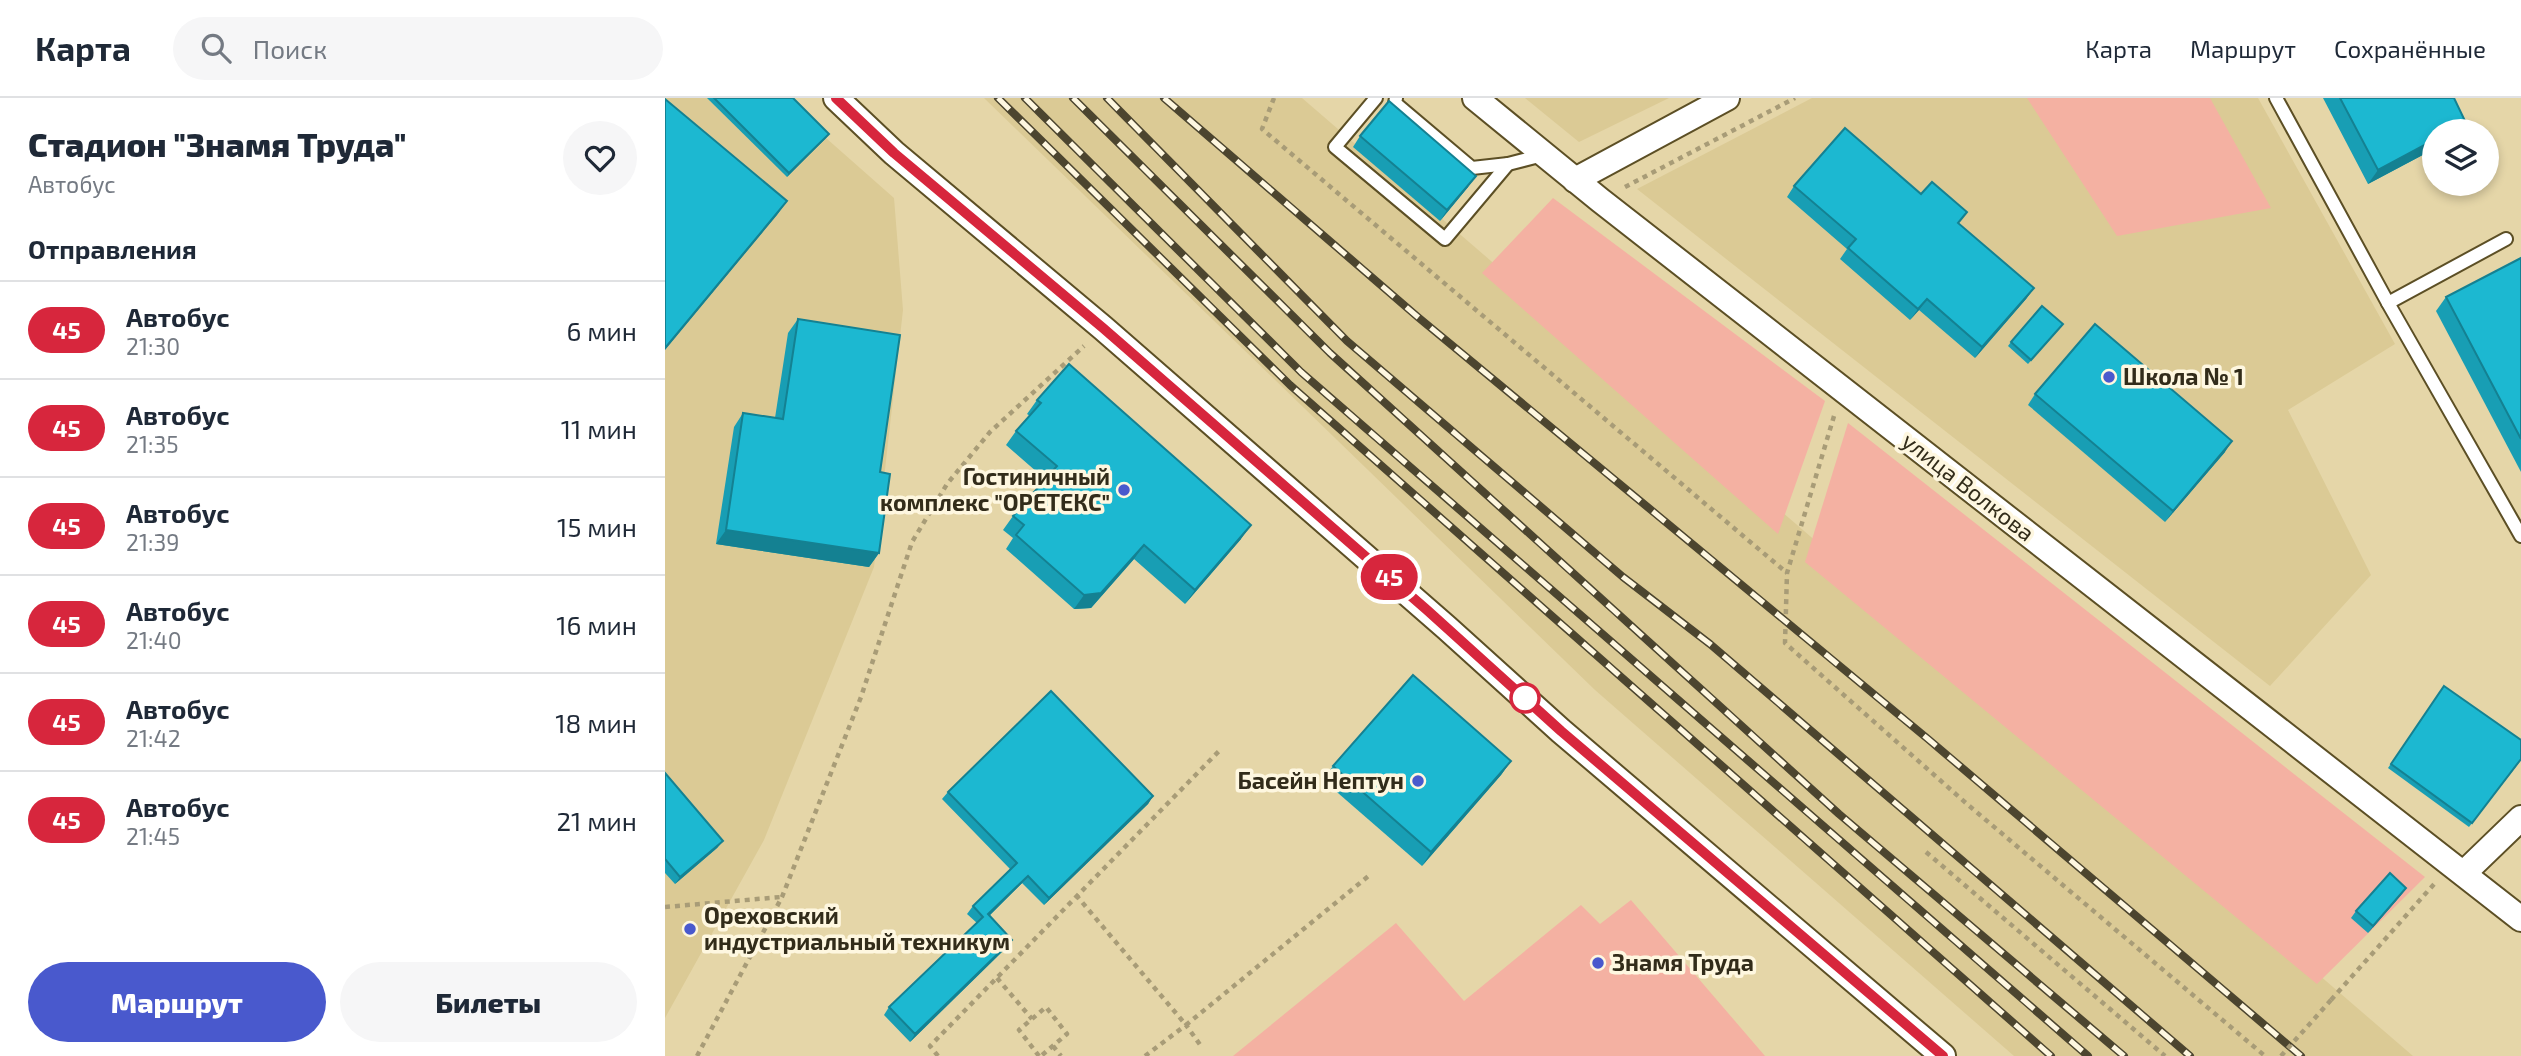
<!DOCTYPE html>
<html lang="ru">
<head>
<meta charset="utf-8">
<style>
	body { margin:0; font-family:"Exo 2",sans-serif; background:#f6f6f7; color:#1f2937; height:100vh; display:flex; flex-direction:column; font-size:26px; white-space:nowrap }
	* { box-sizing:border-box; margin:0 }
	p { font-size:23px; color:#747a83 }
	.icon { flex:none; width:38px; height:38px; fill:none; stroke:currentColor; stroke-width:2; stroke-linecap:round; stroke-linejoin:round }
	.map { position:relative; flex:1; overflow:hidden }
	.drawer { display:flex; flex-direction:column; background:#fff; width:665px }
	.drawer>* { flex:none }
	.badge { padding:0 14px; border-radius:23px; font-size:24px; line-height:46px }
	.fabs { position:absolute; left:1757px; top:21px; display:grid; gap:14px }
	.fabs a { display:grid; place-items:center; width:77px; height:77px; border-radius:50%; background:#fff; box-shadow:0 4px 10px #0003; font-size:35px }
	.map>.badge { position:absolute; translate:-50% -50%; box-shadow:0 0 0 4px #fff }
	h2 { padding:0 28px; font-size:26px; line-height:63px }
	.round { display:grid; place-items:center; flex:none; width:74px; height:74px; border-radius:37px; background:#f6f6f7 }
	.summary { display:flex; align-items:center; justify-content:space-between; height:119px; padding:0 28px }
	h1 { font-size:33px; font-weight:800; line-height:52px }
	.action { display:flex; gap:14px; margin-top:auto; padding:14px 28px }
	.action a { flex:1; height:80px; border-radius:42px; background:#4959cd; color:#fff; font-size:28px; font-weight:800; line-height:80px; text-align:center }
	.action a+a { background:#f6f6f7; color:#1f2937 }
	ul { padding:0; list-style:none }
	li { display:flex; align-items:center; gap:21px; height:98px; padding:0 28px; border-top:2px solid #e0e1e3 }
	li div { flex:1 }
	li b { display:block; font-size:26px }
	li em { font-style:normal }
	li .badge { min-width:77px; font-weight:700; text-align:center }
	header { display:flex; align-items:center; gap:42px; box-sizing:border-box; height:98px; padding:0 35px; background:#fff; border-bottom:2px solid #e0e1e3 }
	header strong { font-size:33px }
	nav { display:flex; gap:38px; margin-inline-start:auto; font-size:24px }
	.search { width:490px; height:63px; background:#f6f6f7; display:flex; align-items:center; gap:18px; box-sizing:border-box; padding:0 24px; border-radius:38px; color:#747a83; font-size:26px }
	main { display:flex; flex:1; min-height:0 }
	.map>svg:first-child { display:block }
	.built { fill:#dbca95 }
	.green { fill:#f4b1a2 }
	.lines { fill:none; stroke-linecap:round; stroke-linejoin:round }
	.service-casing { stroke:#5c4f25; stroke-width:16 }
	.minor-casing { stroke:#5c4f25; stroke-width:28 }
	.path { stroke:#a89c77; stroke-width:4.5; stroke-dasharray:5 5; stroke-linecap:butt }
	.service { stroke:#fff; stroke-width:12 }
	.minor { stroke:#fff; stroke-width:24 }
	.rail-casing { stroke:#4c452f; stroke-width:8 }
	.rail { stroke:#fef7e0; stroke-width:5; stroke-dasharray:16; stroke-linecap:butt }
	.path-bridge { stroke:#a89c77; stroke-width:4.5; stroke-dasharray:5 5; stroke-linecap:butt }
	.wall { fill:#189eb4 }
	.shaded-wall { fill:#148192 }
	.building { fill:#1cb8d1; stroke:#148192; stroke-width:2 }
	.line-casing { stroke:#fff; stroke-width:16 }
	.line { stroke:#d7263d; stroke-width:10 }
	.poi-dot { fill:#4959cd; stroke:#fef7e0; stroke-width:2.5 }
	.stop-dot { fill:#fff; stroke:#d7263d; stroke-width:3.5 }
	.labels { text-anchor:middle; stroke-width:7; stroke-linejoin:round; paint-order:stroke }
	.poi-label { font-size:23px; font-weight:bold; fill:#322c1a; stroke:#fef7e0; text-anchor:start }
	.street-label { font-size:23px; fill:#322c1a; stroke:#fef7e0 }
</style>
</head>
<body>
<header>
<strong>Карта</strong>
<div class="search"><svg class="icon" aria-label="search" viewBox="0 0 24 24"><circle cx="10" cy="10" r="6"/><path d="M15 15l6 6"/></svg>Поиск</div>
<nav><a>Карта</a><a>Маршрут</a><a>Сохранённые</a></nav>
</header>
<main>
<section class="drawer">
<div class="summary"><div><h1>Стадион &quot;Знамя Труда&quot;</h1><p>Автобус</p></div><a class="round"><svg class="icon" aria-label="heart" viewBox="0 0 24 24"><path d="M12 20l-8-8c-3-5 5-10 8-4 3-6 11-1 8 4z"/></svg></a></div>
<h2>Отправления</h2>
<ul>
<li><span class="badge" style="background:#d7263d;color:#fff">45</span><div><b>Автобус</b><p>21:30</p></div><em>6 мин</em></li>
<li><span class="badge" style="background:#d7263d;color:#fff">45</span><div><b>Автобус</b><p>21:35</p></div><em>11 мин</em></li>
<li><span class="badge" style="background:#d7263d;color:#fff">45</span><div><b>Автобус</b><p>21:39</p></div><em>15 мин</em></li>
<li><span class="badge" style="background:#d7263d;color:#fff">45</span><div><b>Автобус</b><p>21:40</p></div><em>16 мин</em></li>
<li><span class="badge" style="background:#d7263d;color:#fff">45</span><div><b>Автобус</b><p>21:42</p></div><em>18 мин</em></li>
<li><span class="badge" style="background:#d7263d;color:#fff">45</span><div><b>Автобус</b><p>21:45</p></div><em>21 мин</em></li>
</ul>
<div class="action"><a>Маршрут</a><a>Билеты</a></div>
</section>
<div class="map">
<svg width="1856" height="958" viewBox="0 0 1856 958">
	<rect width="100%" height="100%" fill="#e5d6a8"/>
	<g class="built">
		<path d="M0 0H122L161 40 229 100 238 212 209 469 99 742 0 920Z"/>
		<path d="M319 0H637L1748 958H1349L930 592Z"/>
		<path d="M860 0H1004L914 44Z"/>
		<path d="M1147 0H1593L1730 246 1623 312 1706 477 1605 588 972 91Z"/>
	</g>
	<g class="green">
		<path d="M1362 0H1545L1606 110 1452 138Z"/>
		<path d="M888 100 1160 303 1113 436 817 175Z"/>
		<path d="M1183 325 1760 779 1652 886 1140 464Z"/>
		<path d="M966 802 1100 958H568L731 825 799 903 916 807 935 826Z"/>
	</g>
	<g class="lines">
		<g class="service-casing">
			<g id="service">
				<path d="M711 0 670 49 780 141 843 66"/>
				<path d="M731 0 730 5 807 70 843 66 878 57"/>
				<path d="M1611 0 1723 205 1856 438"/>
				<path d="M1723 205 1841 141"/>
			</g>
		</g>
		<g class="minor-casing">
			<g id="minor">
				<path d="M171 0 229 55 438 230 782 530 896 633 1278 958"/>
				<path d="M810 0 935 102 1856 821"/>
				<path d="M910 82 1062 0"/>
				<path d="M1799 775 1856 720"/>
			</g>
		</g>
		<g class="path">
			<path d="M609 0 597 31 1122 475"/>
			<path d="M960 89 1130 0"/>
			<path d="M1169 318 1122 475 1120 545 1302 706 1600 958"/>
			<path d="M1261 754 1500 958"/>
			<path d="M411 797 521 927 706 776"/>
			<path d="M0 809 116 799"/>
			<path d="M332 880 367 921"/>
			<path d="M1666 902 1770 785"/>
			<path d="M388 948 396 958"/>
			<path d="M32 958 117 799 196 599 247 444 282 386 325 334 419 248"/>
			<path d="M273 958 265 948 555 652"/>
			<path d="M374 958 354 932 381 909 402 936 376 958"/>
			<path d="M480 958 521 927 536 948"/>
		</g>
		<use href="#service" class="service"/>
		<use href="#minor" class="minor"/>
		<g class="rail-casing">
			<g id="rail">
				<path d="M333 0 625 287 1386 958"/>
				<path d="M360 0 636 274 1423 958"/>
				<path d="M408 0 665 255 1174 716 1459 958"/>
				<path d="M442 0 682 243 958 479 1045 546 1525 958"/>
				<path d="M499 0 754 220 1263 641 1636 958"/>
			</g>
		</g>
		<use href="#rail" class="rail"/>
		<path class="path-bridge" d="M1616 958 1666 902"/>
	</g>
	<g class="wall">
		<path d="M42 0H128L164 36 122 79Z"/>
		<path d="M1658 0H1789L1769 33V51L1703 86Z"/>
		<path d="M695 38 803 89 775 123 688 49Z"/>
		<path d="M1129 88 1256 96 1294 126 1369 190 1361 201 1310 260 1254 212 1245 222 1175 161 1182 151 1122 99Z"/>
		<path d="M1856 160V374L1771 213 1781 199Z"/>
		<path d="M133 221 215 374 214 455 204 469 51 446 69 329 78 315 110 320 123 235Z"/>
		<path d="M1395 230 1363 266 1343 248 1346 244Z"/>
		<path d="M1370 296 1560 354 1500 424 1363 307Z"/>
		<path d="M372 302 576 441 520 506 469 461 426 510 409 511 341 451 348 440 338 432 348 418 380 381 341 347 351 333 365 318 362 316Z"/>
		<path d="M1779 588 1856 662 1804 729 1723 670Z"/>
		<path d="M846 663 836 677 757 768 658 682 668 668Z"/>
		<path d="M0 675 58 743 52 750 10 786 0 775Z"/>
		<path d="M283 694 488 698 483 706 379 807 357 785 324 818 342 849 245 944 219 917 224 909 312 825 302 816 308 808 345 771 277 701Z"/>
		<path d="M1736 797 1703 835 1686 820 1691 813Z"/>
	</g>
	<g class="shaded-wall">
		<path d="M1801 25 1795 33H1785Z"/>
		<path d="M164 36 161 40 122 79 124 75Z"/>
		<path d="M1769 42V51L1703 86 1713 72Z"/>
		<path d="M811 78 803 89 775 123 782 112Z"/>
		<path d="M122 103 112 117 0 252V250Z"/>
		<path d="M1369 190 1361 201 1310 260 1317 249Z"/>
		<path d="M1262 201 1254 212 1245 222 1253 211Z"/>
		<path d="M1567 343 1560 354 1500 424 1508 413Z"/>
		<path d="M586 427 576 441 520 506 530 492Z"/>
		<path d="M61 432 214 455 204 469 51 446Z"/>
		<path d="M479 447 469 461 426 510 409 511 419 497Z"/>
		<path d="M846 663 836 677 757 768 766 754Z"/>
		<path d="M488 698 483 706 379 807 384 800Z"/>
		<path d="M58 743 52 750 10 786 15 779Z"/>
		<path d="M363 778 357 785 318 824 323 816Z"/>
		<path d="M1741 790 1736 797 1703 835 1708 828Z"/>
		<path d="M347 842 342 849 245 944 250 936Z"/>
	</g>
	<g class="building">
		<path d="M49 0H128L164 36 124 75Z"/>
		<path d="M1675 0H1789L1801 25 1785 33H1769V42L1713 72Z"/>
		<path d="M0 1 122 103 0 250Z"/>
		<path d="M724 3 811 78 782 112 695 38Z"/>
		<path d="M1180 30 1256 96 1267 84 1302 114 1293 125 1369 190 1317 249 1262 201 1253 211 1183 150 1191 141 1129 88Z"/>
		<path d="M1856 160V341L1781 199Z"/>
		<path d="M1377 208 1398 226 1366 262 1346 244Z"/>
		<path d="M133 221 235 237 215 374 225 376 214 455 61 432 78 315 118 321Z"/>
		<path d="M1430 226 1567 343 1508 413 1370 296Z"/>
		<path d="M404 266 586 427 530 492 479 447 436 495 419 497 351 437 359 427 348 418 392 368 351 333 376 305 372 302Z"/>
		<path d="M748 577 846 663 766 754 668 668Z"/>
		<path d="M1779 588 1856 642V661L1807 725 1726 666Z"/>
		<path d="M386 593 488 698 384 800 363 778 323 816 347 842 250 936 224 909 318 819 308 808 352 765 283 694Z"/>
		<path d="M0 675 58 743 15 779 0 761Z"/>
		<path d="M1725 775 1741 790 1708 828 1691 813Z"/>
	</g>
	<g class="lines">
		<g class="line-casing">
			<path id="line" d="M171 0 229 55 438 230 762 512 896 633 1278 958"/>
		</g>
		<use href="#line" class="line"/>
	</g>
	<g class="poi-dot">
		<circle cx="1444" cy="279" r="7"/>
		<circle cx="459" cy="392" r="7"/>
		<circle cx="753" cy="683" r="7"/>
		<circle cx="25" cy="831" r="7"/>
		<circle cx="933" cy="865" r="7"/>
	</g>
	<circle class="stop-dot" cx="860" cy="600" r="14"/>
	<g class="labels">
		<g class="poi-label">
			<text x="1458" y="287">Школа № 1</text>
			<text x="445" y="387" text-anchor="end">Гостиничный<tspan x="445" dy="26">комплекс "ОРЕТЕКС"</tspan></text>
			<text x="739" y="691" text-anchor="end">Басейн Нептун</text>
			<text x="39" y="826">Ореховский<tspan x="39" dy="26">индустриальный техникум</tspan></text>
			<text x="947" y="873">Знамя Труда</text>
		</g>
		<g class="street-label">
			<text transform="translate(1303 389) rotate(38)" y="8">улица Волкова</text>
		</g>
	</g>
</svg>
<div class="fabs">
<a><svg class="icon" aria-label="layers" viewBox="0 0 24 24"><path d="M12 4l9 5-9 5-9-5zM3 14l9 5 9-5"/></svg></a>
</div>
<b class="badge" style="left:724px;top:479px;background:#d7263d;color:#fff">45</b>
</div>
</main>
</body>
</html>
